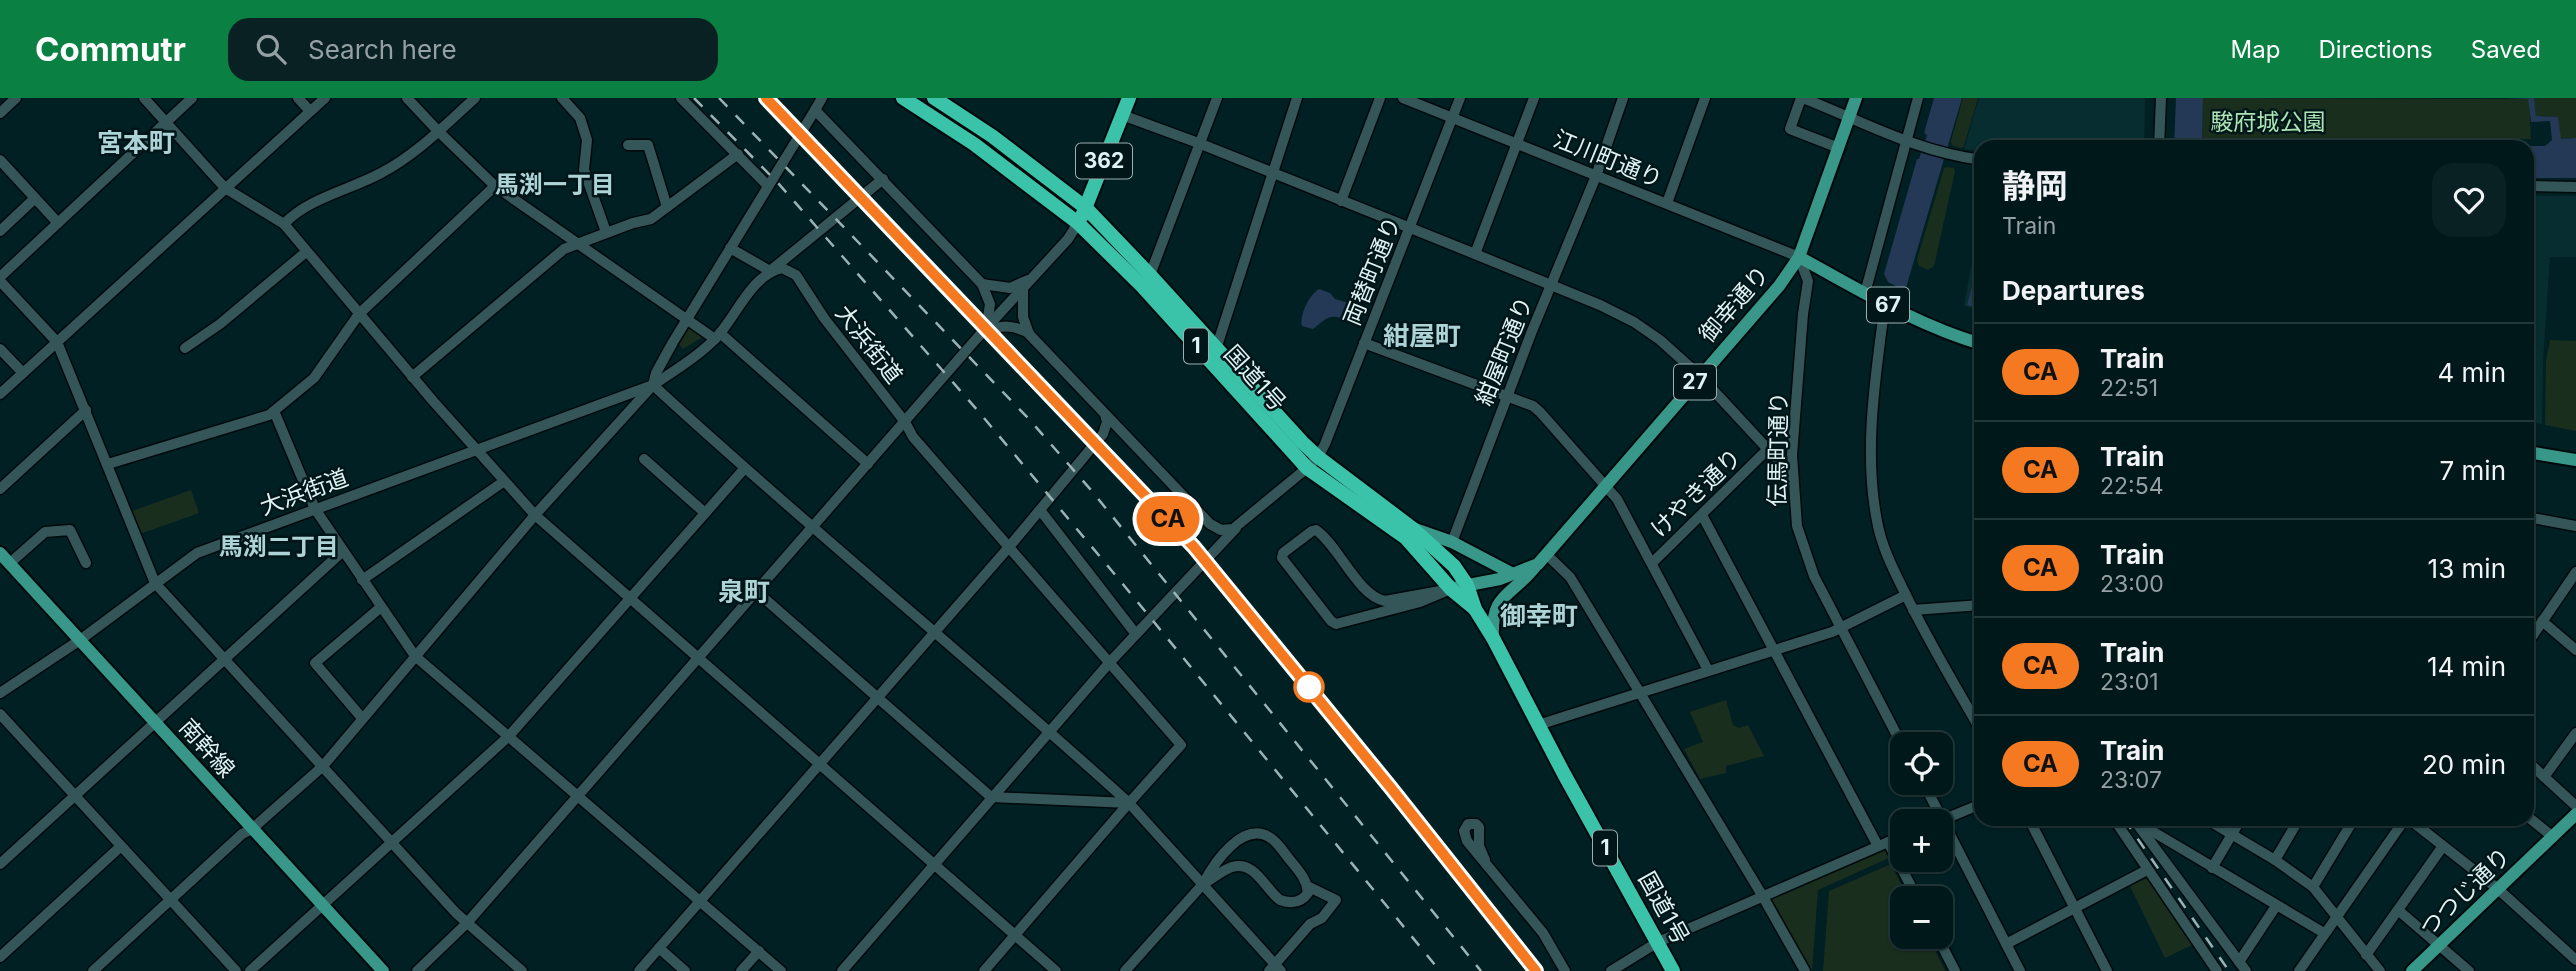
<!DOCTYPE html>
<html lang="en">
<head>
<meta charset="utf-8">
<style>
	body { margin:0; font-family:Inter,"Noto Sans JP",sans-serif; background:#0a2123; color:#f1f3f6; height:100vh; display:flex; flex-direction:column; font-size:26px; white-space:nowrap }
	* { box-sizing:border-box; margin:0 }
	p { font-size:23px; color:#95a0a2 }
	.icon { flex:none; width:38px; height:38px; fill:none; stroke:currentColor; stroke-width:2; stroke-linecap:round; stroke-linejoin:round }
	.map { position:relative; flex:1; overflow:hidden }
	.sheet { position:absolute; left:1974px; top:42px; width:560px; height:686px; display:flex; flex-direction:column; background:#00181a; border-radius:21px; box-shadow:0 2px 5px #0004,0 0 0 2px #223739 }
	.sheet>* { flex:none }
	.badge { padding:0 14px; border-radius:23px; font-size:24px; line-height:46px }
	.tools { position:absolute; left:1890px; top:634px; display:grid; gap:14px }
	.tools a { display:grid; place-items:center; width:63px; height:63px; border-radius:14px; background:#00181a; box-shadow:0 2px 5px #0004,0 0 0 2px #223739; font-size:35px }
	.map>.badge { position:absolute; translate:-50% -50%; box-shadow:0 0 0 4px #fff }
	h2 { padding:0 28px; font-size:26px; line-height:63px }
	.round { display:grid; place-items:center; flex:none; width:74px; height:74px; border-radius:21px; background:#0a2123 }
	.head { display:flex; align-items:center; justify-content:space-between; height:119px; padding:0 28px }
	h1 { font-size:33px; font-weight:700; line-height:52px }
	ul { padding:0; list-style:none }
	li { display:flex; align-items:center; gap:21px; height:98px; padding:0 28px; border-top:2px solid #223739 }
	li div { flex:1 }
	li b { display:block; font-size:26px }
	li em { font-style:normal }
	li .badge { min-width:77px; font-weight:700; text-align:center }
	header { display:flex; align-items:center; gap:42px; box-sizing:border-box; height:98px; padding:0 35px; background:#0b8043; color:#fff }
	header strong { font-size:33px }
	nav { display:flex; gap:38px; margin-inline-start:auto; font-size:24px }
	.search { width:490px; height:63px; background:#0a2123; display:flex; align-items:center; gap:18px; box-sizing:border-box; padding:0 24px; border-radius:21px; color:#95a0a2; font-size:26px }
	.map>svg:first-child { display:block }
	.built { fill:#082d30 }
	.green { fill:#1a2e1e }
	.water { fill:#233956 }
	.lines { fill:none; stroke-linecap:round; stroke-linejoin:round }
	.minor-casing { stroke:#00090b; stroke-width:13 }
	.major-casing { stroke:#00090b; stroke-width:16 }
	.highway-casing { stroke:#00090b; stroke-width:18 }
	.minor { stroke:#345659; stroke-width:10 }
	.major { stroke:#389788; stroke-width:12 }
	.highway { stroke:#3ac3a8; stroke-width:14 }
	.rail { stroke:#9cb3b5; stroke-width:2.5; stroke-dasharray:12 12; stroke-linecap:butt }
	.line-casing { stroke:#fff; stroke-width:16 }
	.line { stroke:#f47921; stroke-width:10 }
	.stop-dot { fill:#fff; stroke:#f47921; stroke-width:3.5 }
	.labels { text-anchor:middle; stroke-width:5; stroke-linejoin:round; paint-order:stroke }
	.shield { fill:#001618; stroke:#9cb0b2; stroke-width:2 }
	.shield-label { font-size:21px; font-weight:bold; fill:#dff2f4 }
	.park-label { font-size:23px; fill:#abe5b5; stroke:#001618 }
	.street-label { font-size:23px; fill:#dff2f4; stroke:#001618 }
	.neighbourhood-label { font-size:24px; font-weight:bold; fill:#add3d6; stroke:#001618 }
	.quarter-label { font-size:26px; font-weight:bold; fill:#add3d6; stroke:#001618 }
</style>
</head>
<body>
<header>
<strong>Commutr</strong>
<div class="search"><svg class="icon" aria-label="search" viewBox="0 0 24 24"><circle cx="10" cy="10" r="6"/><path d="M15 15l6 6"/></svg>Search here</div>
<nav><a>Map</a><a>Directions</a><a>Saved</a></nav>
</header>
<div class="map">
<svg width="2576" height="873" viewBox="0 0 2576 873">
	<rect width="100%" height="100%" fill="#002023"/>
	<g class="built">
		<path d="M1979 0H2145L2144 49H1981V53L1964 51Z"/>
		<path d="M2527 98H2576V159H2550L2543 263 2542 326 2527 324Z"/>
		<path d="M1981 115V213L1964 208Z"/>
	</g>
	<g class="green">
		<path d="M1963 0H1978L1964 48 1961 50 1952 47 1951 43Z"/>
		<path d="M2203 0 2529 1 2531 41 2302 40V49H2255V46L2202 43Z"/>
		<path d="M2534 0H2576V40L2560 41 2558 19 2536 18Z"/>
		<path d="M1947 69 1954 70 1955 73 1934 168 1928 172 1919 168 1917 162 1944 70Z"/>
		<path d="M688 224 706 237 683 251 677 244Z"/>
		<path d="M2550 242 2576 243V333L2545 327 2546 263Z"/>
		<path d="M191 392 199 415 140 436 132 413Z"/>
		<path d="M1726 602 1733 627 1739 630 1748 627 1764 658 1726 668V675L1700 681 1684 651 1703 644 1690 614Z"/>
		<path d="M1886 749 1891 759 1818 792 1812 873H1809L1762 797Z"/>
		<path d="M1891 766 1908 800H1902V838H1928L1945 873H1823L1829 793Z"/>
		<path d="M2147 780 2192 847 2165 860 2130 788Z"/>
	</g>
	<g class="water">
		<path d="M1934 0H1962L1905 193 1888 184 1884 176 1917 61H1919L1927 37 1924 35Z"/>
		<path d="M2176 0H2203L2202 43 2255 45V49H2174Z"/>
		<path d="M2534 0 2536 18 2558 19 2561 41 2576 40V80H2527V49H2302L2301 40H2374L2375 48H2545L2552 42 2550 23 2531 24 2528 1H2504Z"/>
		<path d="M1977 171 1981 172V211L1967 207Z"/>
		<path d="M1319 191 1330 195 1335 201 1349 205 1348 215 1341 220C1327 216 1324 223 1313 231L1302 228C1299 218 1309 197 1319 191Z"/>
	</g>
	<g class="lines">
		<g class="minor-casing">
			<g id="minor">
				<path d="M144 0 225 90 284 126 433 303 535 417 1056 873"/>
				<path d="M298 0 310 13"/>
				<path d="M407 0 438 33 495 88 715 241"/>
				<path d="M562 0 580 20 587 42 584 72 606 134"/>
				<path d="M681 0 768 88"/>
				<path d="M822 0 815 12 982 186 990 206 987 226"/>
				<path d="M1403 0 1799 159 1808 183 1803 216 1792 357 1797 428 1814 478 1902 647"/>
				<path d="M1801 0 1790 31 1839 50"/>
				<path d="M1803 0C1864 24 1915 53 1981 62"/>
				<path d="M0 15 16 0"/>
				<path d="M1122 17 1201 46 1475 156 1600 207 1634 224 1660 242 1700 278 1777 361 1790 384"/>
				<path d="M628 47H648L667 109"/>
				<path d="M2159 49 2161 0"/>
				<path d="M0 62 58 125"/>
				<path d="M2527 88 2576 89"/>
				<path d="M1341 103 1380 0"/>
				<path d="M1667 105 1705 0"/>
				<path d="M284 126C308 100 350 92 381 75 416 57 446 26 475 0"/>
				<path d="M0 133 34 101"/>
				<path d="M730 150 770 173 883 81"/>
				<path d="M1475 156 1534 0"/>
				<path d="M1150 177 1217 0"/>
				<path d="M0 179 192 0"/>
				<path d="M0 183 57 244 155 485 456 815 522 873"/>
				<path d="M982 186 1010 190 1028 182"/>
				<path d="M1023 191V219L1029 236 1210 426 1221 432 1233 431 1307 370 1318 359 1325 346 1460 0"/>
				<path d="M1865 195 1918 0"/>
				<path d="M1885 205C1876 276 1863 352 1877 423 1881 447 1893 471 1904 493 1927 541 1955 587 1981 633"/>
				<path d="M720 235 868 366"/>
				<path d="M984 235C1001 226 1013 227 1029 235"/>
				<path d="M1364 245 1533 308 1540 314 1617 401 1708 572"/>
				<path d="M185 250 220 226 306 154"/>
				<path d="M0 251 23 275"/>
				<path d="M1216 251 1297 0"/>
				<path d="M412 279 564 151 633 125 651 121 738 56"/>
				<path d="M0 296 325 0"/>
				<path d="M274 313 315 411 415 558 781 873"/>
				<path d="M644 361 705 415"/>
				<path d="M108 366 269 317 314 280 359 216 495 88"/>
				<path d="M0 391 86 312"/>
				<path d="M1040 412 1135 535"/>
				<path d="M1702 417 1878 748"/>
				<path d="M2527 419 2576 428"/>
				<path d="M1316 432C1339 448 1358 498 1385 503L1451 491 1420 504 1336 526 1331 523 1282 460 1283 455 1312 433Z"/>
				<path d="M1452 444 1532 233 1596 78 1623 0"/>
				<path d="M1546 456 1570 479 1762 797 1805 873"/>
				<path d="M10 465 45 434 70 432 86 465"/>
				<path d="M1652 465 1767 352"/>
				<path d="M362 482 503 384"/>
				<path d="M757 494 991 699 1129 705 1281 873"/>
				<path d="M1913 512 1981 507"/>
				<path d="M2542 523 2576 552"/>
				<path d="M2527 546 2576 474"/>
				<path d="M0 595 80 542 197 455 653 287C674 273 697 259 715 241 737 218 750 178 782 170L796 177 824 220 905 324 913 339 1181 647 1129 705C973 563 808 430 653 287"/>
				<path d="M0 616 236 873"/>
				<path d="M362 620 315 565 381 509"/>
				<path d="M1538 627 1832 534 1906 497"/>
				<path d="M2527 663 2576 708"/>
				<path d="M2544 679 2576 635"/>
				<path d="M1923 684 2020 873"/>
				<path d="M2527 718 2553 739"/>
				<path d="M2029 721 2107 873"/>
				<path d="M2114 721 2217 873"/>
				<path d="M2206 721 2275 762 2313 789 2380 873"/>
				<path d="M2409 721 2498 791 2576 862"/>
				<path d="M1940 723 1981 706"/>
				<path d="M2135 723 2324 835"/>
				<path d="M2138 727 2246 873"/>
				<path d="M1888 744 1917 800"/>
				<path d="M1485 762 1479 748V729L1476 726H1468L1464 733 1467 743 1543 835 1565 873"/>
				<path d="M2275 762 2299 721"/>
				<path d="M0 766 343 453"/>
				<path d="M2212 770 2241 721"/>
				<path d="M2313 789 2354 721"/>
				<path d="M2398 812 2469 873"/>
				<path d="M1937 838 1955 873"/>
				<path d="M2006 846 2147 772"/>
				<path d="M659 850 685 873"/>
				<path d="M2366 857 2443 748"/>
				<path d="M0 859 120 749"/>
				<path d="M2239 864 2276 808"/>
				<path d="M93 873 242 736 252 731 323 668 535 417 653 287 656 275 673 244 815 12"/>
				<path d="M250 873 509 638 744 371"/>
				<path d="M417 873 467 825 978 239 1068 141 1078 125"/>
				<path d="M639 873 1009 449 1103 336 1107 324 1105 316"/>
				<path d="M741 873 759 853"/>
				<path d="M842 873 1110 564 1236 430"/>
				<path d="M984 873 1128 706"/>
				<path d="M1125 873 1203 786C1214 765 1244 720 1272 741 1279 746 1284 755 1290 762 1298 772 1307 781 1308 795 1301 805 1291 806 1280 802 1265 791 1255 762 1232 769 1222 772 1213 781 1203 786"/>
				<path d="M1269 873 1310 826 1322 820 1336 802 1307 788"/>
				<path d="M1611 873 1658 844 1902 738"/>
				<path d="M2299 873 2405 721"/>
			</g>
		</g>
		<g class="major-casing">
			<g id="major">
				<path d="M1799 159C1858 191 1916 227 1981 246"/>
				<path d="M2527 354 2576 362"/>
				<path d="M1412 430 1452 444 1513 476"/>
				<path d="M0 455 383 873"/>
				<path d="M1458 489 1500 481 1538 466 1779 188 1799 159 1856 0"/>
				<path d="M1493 540C1491 495 1510 500 1535 469"/>
				<path d="M2412 873 2576 716"/>
			</g>
		</g>
		<g class="highway-casing">
			<g id="highway">
				<path d="M903 0 974 46 1078 125 1142 188 1307 370 1406 440 1451 491 1474 510"/>
				<path d="M934 0 992 38 1086 110 1150 177 1302 344 1318 359 1412 430 1454 468 1467 487 1475 511 1493 540 1564 676 1673 873"/>
				<path d="M1082 118 1129 0"/>
			</g>
		</g>
		<use href="#minor" class="minor"/>
		<use href="#major" class="major"/>
		<use href="#highway" class="highway"/>
		<g class="rail">
			<path d="M694 0 778 85 979 314 1122 485 1440 873"/>
			<path d="M719 0 1028 320 1091 392 1481 873"/>
			<path d="M766 0 1194 449 1391 690 1536 873"/>
			<path d="M2124 721 2229 873"/>
		</g>
	</g>
	<g class="lines">
		<g class="line-casing">
			<path id="line" d="M766 0 1194 449 1391 690 1536 873"/>
		</g>
		<use href="#line" class="line"/>
	</g>
	<circle class="stop-dot" cx="1309" cy="589" r="14"/>
	<g class="labels">
		<g class="shield">
			<rect x="1076" y="45.5" width="56" height="35" rx="5"/>
			<rect x="1867" y="189.5" width="42" height="35" rx="5"/>
			<rect x="1184" y="230.5" width="24" height="35" rx="5"/>
			<rect x="1674" y="266.5" width="42" height="35" rx="5"/>
			<rect x="1593" y="732.5" width="24" height="35" rx="5"/>
		</g>
		<g class="shield-label">
			<text x="1104" y="70">362</text>
			<text x="1888" y="214">67</text>
			<text x="1196" y="255">1</text>
			<text x="1695" y="291">27</text>
			<text x="1605" y="757">1</text>
		</g>
		<g class="park-label">
			<text x="2268" y="32">駿府城公園</text>
		</g>
		<g class="street-label">
			<text transform="translate(1608 61) rotate(22)" y="8">江川町通り</text>
			<text transform="translate(1372 173) rotate(-68)" y="8">両替町通り</text>
			<text transform="translate(1734 206) rotate(-49)" y="8">御幸通り</text>
			<text transform="translate(869 246) rotate(52)" y="8">大浜街道</text>
			<text transform="translate(1504 253) rotate(-68)" y="8">紺屋町通り</text>
			<text transform="translate(1255 280) rotate(48)" y="8">国道1号</text>
			<text transform="translate(1778 351) rotate(-89)" y="8">伝馬町通り</text>
			<text transform="translate(304 394) rotate(-20)" y="8">大浜街道</text>
			<text transform="translate(1696 395) rotate(-44)" y="8">けやき通り</text>
			<text transform="translate(207 650) rotate(48)" y="8">南幹線</text>
			<text transform="translate(2465 794) rotate(-44)" y="8">つつじ通り</text>
			<text transform="translate(1664 810) rotate(61)" y="8">国道1号</text>
		</g>
		<g class="neighbourhood-label">
			<text x="555" y="95">馬渕一丁目</text>
			<text x="279" y="457">馬渕二丁目</text>
		</g>
		<g class="quarter-label">
			<text x="136" y="54">宮本町</text>
			<text x="1422" y="247">紺屋町</text>
			<text x="744" y="503">泉町</text>
			<text x="1539" y="527">御幸町</text>
		</g>
	</g>
</svg>
<div class="tools">
<a><svg class="icon" aria-label="locate" viewBox="0 0 24 24"><circle cx="12" cy="12" r="6"/><path d="M12 2v4M12 18v4M2 12h4M18 12h4"/></svg></a>
<a>+</a>
<a>−</a>
</div>
<b class="badge" style="left:1168px;top:421px;background:#f47921;color:#111">CA</b>
<section class="sheet">
<div class="head"><div><h1>静岡</h1><p>Train</p></div><a class="round"><svg class="icon" aria-label="heart" viewBox="0 0 24 24"><path d="M12 20l-8-8c-3-5 5-10 8-4 3-6 11-1 8 4z"/></svg></a></div>
<h2>Departures</h2>
<ul>
<li><span class="badge" style="background:#f47921;color:#111">CA</span><div><b>Train</b><p>22:51</p></div><em>4 min</em></li>
<li><span class="badge" style="background:#f47921;color:#111">CA</span><div><b>Train</b><p>22:54</p></div><em>7 min</em></li>
<li><span class="badge" style="background:#f47921;color:#111">CA</span><div><b>Train</b><p>23:00</p></div><em>13 min</em></li>
<li><span class="badge" style="background:#f47921;color:#111">CA</span><div><b>Train</b><p>23:01</p></div><em>14 min</em></li>
<li><span class="badge" style="background:#f47921;color:#111">CA</span><div><b>Train</b><p>23:07</p></div><em>20 min</em></li>
</ul>
</section>
</div>
</body>
</html>
